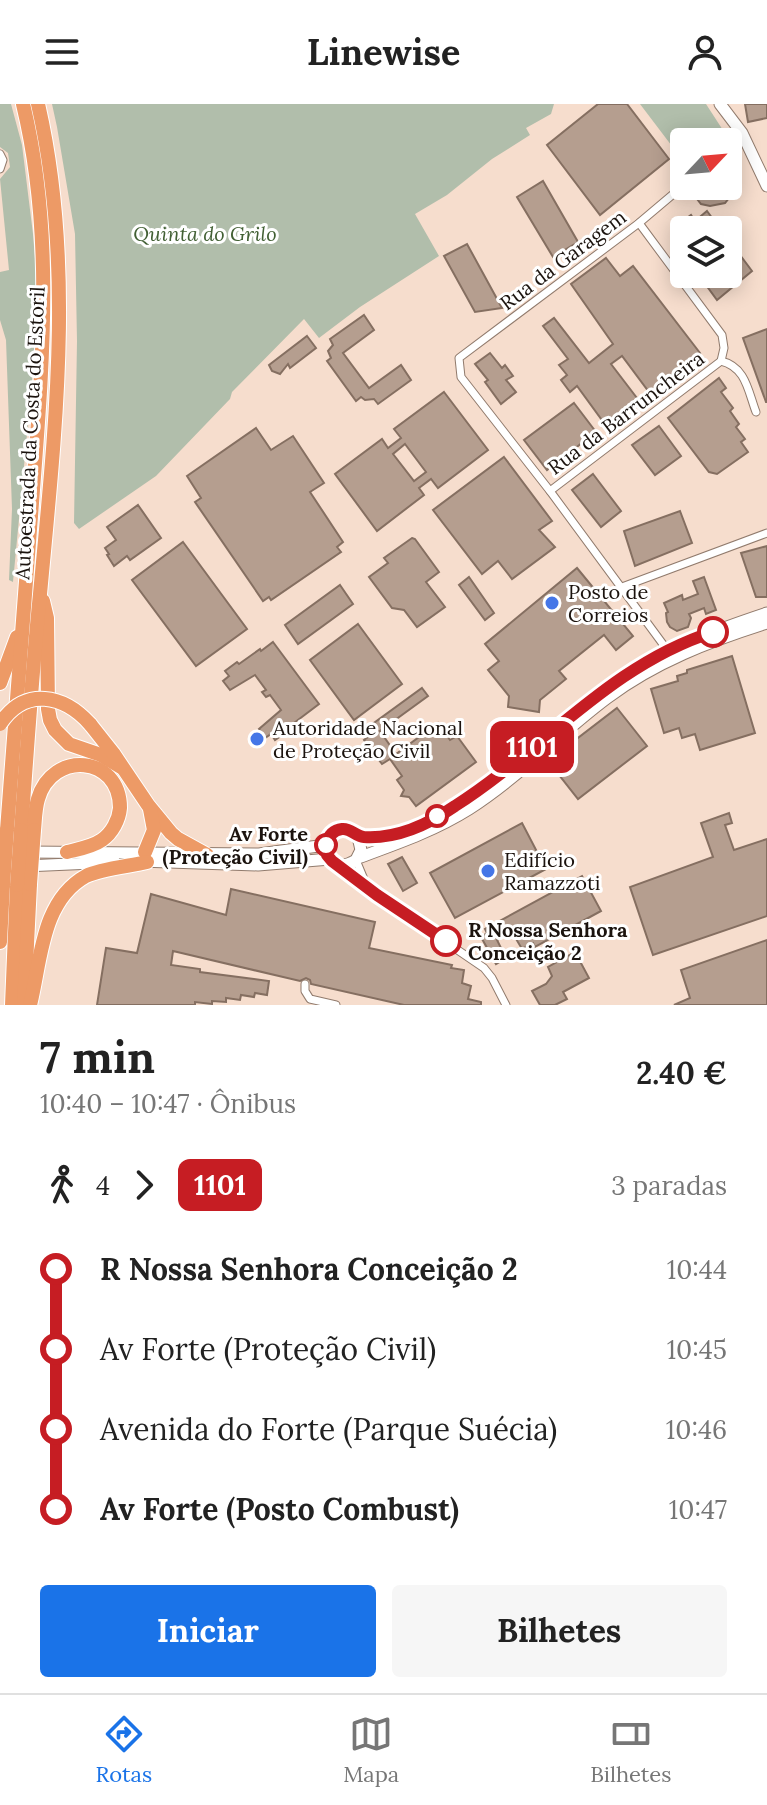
<!DOCTYPE html>
<html lang="pt">
<head>
<meta charset="utf-8">
<style>
	body { margin:0; font-family:Lora,serif; background:#f6f6f6; color:#222; height:100vh; display:flex; flex-direction:column; font-size:30px; white-space:nowrap }
	* { box-sizing:border-box; margin:0 }
	p { font-size:26px; color:#767676 }
	.icon { flex:none; width:44px; height:44px; fill:none; stroke:currentColor; stroke-width:2; stroke-linecap:round; stroke-linejoin:round }
	.map { position:relative; height:901px; overflow:hidden }
	.sheet { display:flex; flex-direction:column; background:#fff; flex:1 }
	.sheet>* { flex:none }
	.badge { padding:0 16px; border-radius:12px; font-size:28px; line-height:52px }
	.needle { width:52px; rotate:64deg }
	.tools { position:absolute; left:670px; top:24px; display:grid; gap:16px }
	.tools a { display:grid; place-items:center; width:72px; height:72px; border-radius:8px; background:#fff; box-shadow:0 4px 20px #0003; font-size:40px }
	.map>.badge { position:absolute; translate:-50% -50%; box-shadow:0 0 0 4px #fff }
	.legs { display:flex; align-items:center; gap:12px; height:88px; padding:0 40px; font-size:26px }
	.legs p { margin-inline-start:auto }
	.summary { display:flex; align-items:center; justify-content:space-between; height:136px; padding:0 40px }
	h1 { font-size:44px; font-weight:700; line-height:60px }
	.button { display:flex; gap:16px; margin-top:auto; padding:16px 40px }
	.button a { flex:1; height:92px; border-radius:8px; background:#1a73e8; color:#fff; font-size:32px; font-weight:700; line-height:92px; text-align:center }
	.button a+a { background:#f6f6f6; color:#222 }
	ul { padding:0 40px; list-style:none }
	li { display:flex; align-items:center; gap:28px; height:80px; font-size:30px }
	li i { display:grid; place-items:center; width:12px; height:100%; margin:0 10px; background:currentColor }
	li i::after { content:''; width:20px; height:20px; margin:-10px; border:6px solid; border-radius:50%; background:#fff }
	li p { margin-inline-start:auto }
	li:first-child i { background:linear-gradient(#0000 50%,currentColor 0) }
	li:last-child i { background:linear-gradient(currentColor 50%,#0000 0) }
	header { display:flex; justify-content:space-between; align-items:center; height:104px; padding:0 40px; background:#fff; font-size:36px; font-weight:700 }
	.tabs { display:flex; justify-content:space-around; align-items:center; height:112px; border-top:2px solid #e0e0e0; background:#fff; font-size:22px; color:#767676 }
	.tabs a { display:grid; justify-items:center; gap:4px }
	.tabs .selected { color:#1a73e8 }
	.map>svg:first-child { display:block }
	.green { fill:#b1beab }
	.building { fill:#b59e8f; stroke:#856f61; stroke-width:2; fill-rule:evenodd }
	.lines { fill:none; stroke-linecap:round; stroke-linejoin:round }
	.street-casing { stroke:#917b6d; stroke-width:9 }
	.secondary-casing { stroke:#917b6d; stroke-width:13 }
	.highway-casing { stroke:#fff; stroke-width:16 }
	.street { stroke:#fff; stroke-width:7 }
	.secondary { stroke:#fff; stroke-width:11 }
	.highway { stroke:#ed9a66; stroke-width:14 }
	.highway-bridge-casing { stroke:#fff; stroke-width:16; stroke-linecap:butt }
	.highway-bridge { stroke:#ed9a66; stroke-width:14 }
	.line-1-casing { stroke:#fff; stroke-width:18 }
	.line-1 { stroke:#c61d23; stroke-width:12 }
	.poi-dot { fill:#4576e7; stroke:#fff; stroke-width:3 }
	.stop-1-dot { fill:#fff; stroke:#c61d23; stroke-width:4 }
	.labels { text-anchor:middle; stroke-width:6; stroke-linejoin:round; paint-order:stroke }
	.park-label { font-size:20px; font-style:italic; fill:#426034; stroke:#fff }
	.street-label { font-size:20px; fill:#1b130e; stroke:#fff }
	.poi-label { font-size:20px; fill:#1b130e; stroke:#fff; text-anchor:start }
	.stop-label { font-size:20px; font-weight:bold; fill:#1b130e; stroke:#fff; text-anchor:end }
</style>
</head>
<body>
<header><svg class="icon" aria-label="menu" viewBox="0 0 24 24"><path d="M4 6h16M4 12h16M4 18h16"/></svg>Linewise<svg class="icon" aria-label="person" viewBox="0 0 24 24"><circle cx="12" cy="8" r="4"/><path d="M4 21q1-7 8-7t8 7"/></svg></header>
<div class="map">
<svg width="767" height="901" viewBox="0 0 767 901">
	<rect width="100%" height="100%" fill="#f6ddcd"/>
	<g class="green">
		<path d="M0 0H11L22 41 33 130 39 204 13 478 9 476 12 405 6 236 0 216V168L9 166 0 75 10 63 8 49 0 43Z"/>
		<path d="M52 0H554L551 10 526 24 530 31 492 55 447 91 415 110 439 152 360 203 319 234 304 215 232 288 230 295 156 372 79 425 74 419 77 237 75 130 57 23Z"/>
		<path d="M640 0H706L728 34 723 38H684V58Z"/>
	</g>
	<g class="building">
		<path d="M598 0H627L669 55 600 111 547 41Z"/>
		<path d="M745 0H767V14L748 18Z"/>
		<path d="M543 77 578 138 553 153 517 93Z"/>
		<path d="M700 82H733V89L725 99 710 102 701 100 691 87Z"/>
		<path d="M707 107 721 126H684L679 120 691 111 695 117Z"/>
		<path d="M728 135 752 167 717 196 698 170H728Z"/>
		<path d="M467 140 502 204 475 208 444 152Z"/>
		<path d="M606 154 620 172 633 162 700 249 649 288 622 252 611 260 640 298 607 323 577 282 570 288 561 276 567 271 559 261 568 255 543 222 554 214 589 259 613 240 571 180Z"/>
		<path d="M364 211 374 226 343 249 369 284 401 261 411 276 378 300 374 295 365 296 361 293 356 297 327 257 331 254 328 247 333 241 330 235Z"/>
		<path d="M767 225V298H766L743 234Z"/>
		<path d="M307 232 316 244 290 264 288 260 280 270 272 267 269 261Z"/>
		<path d="M490 249 502 264 505 261 513 272 506 276 516 288 501 300 485 278 488 276 475 260Z"/>
		<path d="M719 274 726 284 721 288 733 304 730 307 739 320 736 323 745 335 741 338 748 348 717 370 709 368 668 314Z"/>
		<path d="M444 288 488 346 438 384 431 375 419 384 424 391 377 427 335 370 382 335 388 344 401 334 394 325ZM405 340 426 368 414 377 393 350Z"/>
		<path d="M574 299 596 328 547 366 524 336Z"/>
		<path d="M659 322 681 352 655 371 632 341Z"/>
		<path d="M256 324 271 346 293 332 324 379 310 388 343 438 337 443 341 448 271 496 269 493 263 497 195 398 201 394 187 372Z"/>
		<path d="M504 353 552 417 539 426 555 443 512 475 498 457 482 470 433 406Z"/>
		<path d="M593 370 621 407 601 423 572 386Z"/>
		<path d="M138 401 161 434 130 456 127 452 114 462 107 451 109 450 105 444 116 436 107 423Z"/>
		<path d="M680 407 692 439 635 462 624 427Z"/>
		<path d="M412 434 415 435 439 468 426 478 445 503 417 523 404 506 392 504 369 473 388 459 384 454Z"/>
		<path d="M183 438 247 525 196 562 132 476Z"/>
		<path d="M767 442V493H756L741 449Z"/>
		<path d="M577 464 633 532 616 546 604 531 559 567 566 575 540 596 539 608 508 603 509 592 488 566 499 557 485 540Z"/>
		<path d="M469 473 494 509 485 516 459 481Z"/>
		<path d="M704 473 716 506 706 510 704 504 689 510 691 514 688 523 677 527 670 523 667 518 666 509 668 508 664 499 682 491 683 496 698 490 693 477Z"/>
		<path d="M340 481 353 500 298 540 285 521Z"/>
		<path d="M358 520 402 580 354 616 310 556Z"/>
		<path d="M273 538 319 600 286 625 288 627 275 636 271 630 265 634 259 625 281 606 270 591 266 593 262 588 266 586 255 571 230 586 223 577 229 572 225 567 237 558 239 560 260 545 261 547Z"/>
		<path d="M732 552 755 629 700 646 695 630 682 634 679 624 664 629 651 585 678 577 677 572 687 569V566Z"/>
		<path d="M422 584 428 592 380 627 396 650 438 619 450 636 457 632 476 658 416 702 409 693 401 692 404 686 397 676 402 672 390 655 382 660 364 636 372 630 367 624Z"/>
		<path d="M617 604 647 642 578 695 548 657Z"/>
		<path d="M729 709 732 719 725 721 734 746 767 735V812L653 851 630 783 713 753 701 719Z"/>
		<path d="M522 719 546 765 455 814 430 769Z"/>
		<path d="M402 753 417 779 403 787 388 760Z"/>
		<path d="M582 772 601 807 535 843 533 839 522 845 512 828 497 836 506 854 496 860 481 833 487 829 485 825Z"/>
		<path d="M231 785 375 818 369 844 452 861 451 864 464 866 462 879 471 882 468 895 481 898V901H404L311 880 310 876 306 874 300 877 173 847 171 861 200 865V868L269 877 267 891 255 889 254 893 241 891 240 896 226 894V898L212 897V900L195 898V901H97L106 844 137 849 151 790 226 811Z"/>
		<path d="M767 836V901H674L690 894 681 866Z"/>
		<path d="M575 848 589 874 563 888 567 895 555 901H540L532 887 546 880 552 872 548 863Z"/>
	</g>
	<g class="lines">
		<g class="street-casing">
			<g id="street">
				<path d="M0 50 3 56 0 65"/>
				<path d="M639 119 722 231 724 244 721 257"/>
				<path d="M721 257C746 263 748 287 756 308"/>
				<path d="M550 387 721 257"/>
				<path d="M622 483 767 429"/>
				<path d="M668 547 550 387 461 273 459 254 639 119 684 81"/>
				<path d="M356 756 366 780"/>
				<path d="M340 761 377 791 484 864 492 874 506 901"/>
				<path d="M305 880V887L310 895 336 901"/>
			</g>
		</g>
		<g class="secondary-casing">
			<g id="secondary">
				<path d="M720 0 742 29 767 82"/>
				<path d="M358 733 361 746 356 756C312 782 322 697 358 733 371 733 383 733 395 730 476 711 551 618 621 573 667 544 716 526 767 509"/>
				<path d="M27 748 259 750 326 741"/>
				<path d="M358 754C396 740 434 727 469 705 519 673 560 629 607 594 655 558 710 537 767 519"/>
				<path d="M140 757 258 761 330 755"/>
				<path d="M25 762 115 758"/>
			</g>
		</g>
		<g class="highway-casing">
			<g id="highway">
				<path d="M43 497 47 514 48 605 50 616 55 626 69 640 101 651 121 663"/>
				<path d="M0 579 17 533"/>
				<path d="M90 620 113 649 148 701 171 729 178 735 207 751"/>
				<path d="M7 726C15 617 23 508 32 399 42 265 55 132 23 0"/>
				<path d="M21 726C27 647 32 568 40 490 55 327 75 161 38 0"/>
				<path d="M34 726C35 716 35 705 38 695 52 646 120 651 120 704 119 716 112 729 102 736 92 743 79 745 67 748"/>
				<path d="M145 748 154 726 150 705"/>
				<path d="M0 838 3 781"/>
				<path d="M12 901 17 781"/>
				<path d="M24 901 30 780"/>
				<path d="M30 901C41 857 41 797 86 772 100 765 130 762 147 758"/>
			</g>
		</g>
		<use href="#street" class="street"/>
		<use href="#secondary" class="secondary"/>
		<use href="#highway" class="highway"/>
		<g class="highway-bridge-casing">
			<g id="highway-bridge">
				<path d="M0 620C25 582 64 591 90 620"/>
				<path d="M30 780 34 726"/>
				<path d="M3 781 7 726"/>
				<path d="M17 781 21 726"/>
			</g>
		</g>
		<use href="#highway-bridge" class="highway-bridge"/>
	</g>
	<g class="lines">
		<g class="line-1-casing">
			<path id="line-1" d="M446 837 377 791 332 757 327 751 326 741C328 733 332 726 342 725 351 724 355 732 364 733 396 735 429 720 455 702 543 646 610 561 713 528"/>
		</g>
		<use href="#line-1" class="line-1"/>
	</g>
	<g class="poi-dot">
		<circle cx="552" cy="499" r="8"/>
		<circle cx="257" cy="635" r="8"/>
		<circle cx="488" cy="767" r="8"/>
	</g>
	<g class="stop-1-dot">
		<circle cx="713" cy="528" r="14"/>
		<circle cx="437" cy="712" r="10"/>
		<circle cx="326" cy="741" r="10"/>
		<circle cx="446" cy="837" r="14"/>
	</g>
	<g class="labels">
		<g class="park-label">
			<text x="205" y="137">Quinta do Grilo</text>
		</g>
		<g class="street-label">
			<text transform="translate(563 156) rotate(-37)" y="7">Rua da Garagem</text>
			<text transform="translate(626 309) rotate(-37)" y="7">Rua da Barruncheira</text>
			<text transform="translate(30 329) rotate(-87)" y="7">Autoestrada da Costa do Estoril</text>
		</g>
		<g class="poi-label">
			<text x="568" y="495">Posto de<tspan x="568" dy="23">Correios</tspan></text>
			<text x="273" y="631">Autoridade Nacional<tspan x="273" dy="23">de Proteção Civil</tspan></text>
			<text x="504" y="763">Edifício<tspan x="504" dy="23">Ramazzoti</tspan></text>
		</g>
		<g class="stop-label">
			<text x="308" y="737">Av Forte<tspan x="308" dy="23">(Proteção Civil)</tspan></text>
			<text x="468" y="833" text-anchor="start">R Nossa Senhora<tspan x="468" dy="23">Conceição 2</tspan></text>
		</g>
	</g>
</svg>
<div class="tools">
<a><svg class="needle" viewBox="-14 -14 28 28"><path d="M0-13l5 13h-10z" fill="#e53935"/><path d="M0 13l5-13h-10z" fill="#767676"/></svg></a>
<a><svg class="icon" aria-label="layers" viewBox="0 0 24 24"><path d="M12 4l9 5-9 5-9-5zM3 14l9 5 9-5"/></svg></a>
</div>
<b class="badge" style="left:532px;top:643px;background:#c61d23;color:#fff">1101</b>
</div>
<section class="sheet">
<div class="summary"><div><h1>7 min</h1><p>10:40 – 10:47 · Ônibus</p></div><b>2.40 €</b></div>
<div class="legs"><svg class="icon" aria-label="walk" viewBox="0 0 24 24"><circle cx="13" cy="4" r="2"/><path d="M13 8l-2 6 4 7M11 14l-3 7M7 12l3-4h3l4 4"/></svg>4<svg class="icon" aria-label="forward" viewBox="0 0 24 24"><path d="M9 5l7 7-7 7"/></svg><b class="badge" style="background:#c61d23;color:#fff">1101</b><p>3 paradas</p></div>
<ul>
<li><i style="color:#c61d23"></i><b>R Nossa Senhora Conceição 2</b><p>10:44</p></li>
<li><i style="color:#c61d23"></i><span>Av Forte (Proteção Civil)</span><p>10:45</p></li>
<li><i style="color:#c61d23"></i><span>Avenida do Forte (Parque Suécia)</span><p>10:46</p></li>
<li><i style="color:#c61d23"></i><b>Av Forte (Posto Combust)</b><p>10:47</p></li>
</ul>
<div class="button"><a>Iniciar</a><a>Bilhetes</a></div>
</section>
<nav class="tabs">
<a class="selected"><svg class="icon" aria-label="directions" viewBox="0 0 24 24"><path d="M12 3l9 9-9 9-9-9zM9 14v-3h6M13 9l2 2-2 2"/></svg>Rotas</a>
<a><svg class="icon" aria-label="map" viewBox="0 0 24 24"><path d="M3 6l6-2 6 2 6-2v14l-6 2-6-2-6 2zM9 4v14M15 6v14"/></svg>Mapa</a>
<a><svg class="icon" aria-label="tickets" viewBox="0 0 24 24"><path d="M3 7h18v10H3zM15 7v10"/></svg>Bilhetes</a>
</nav>
</body>
</html>
